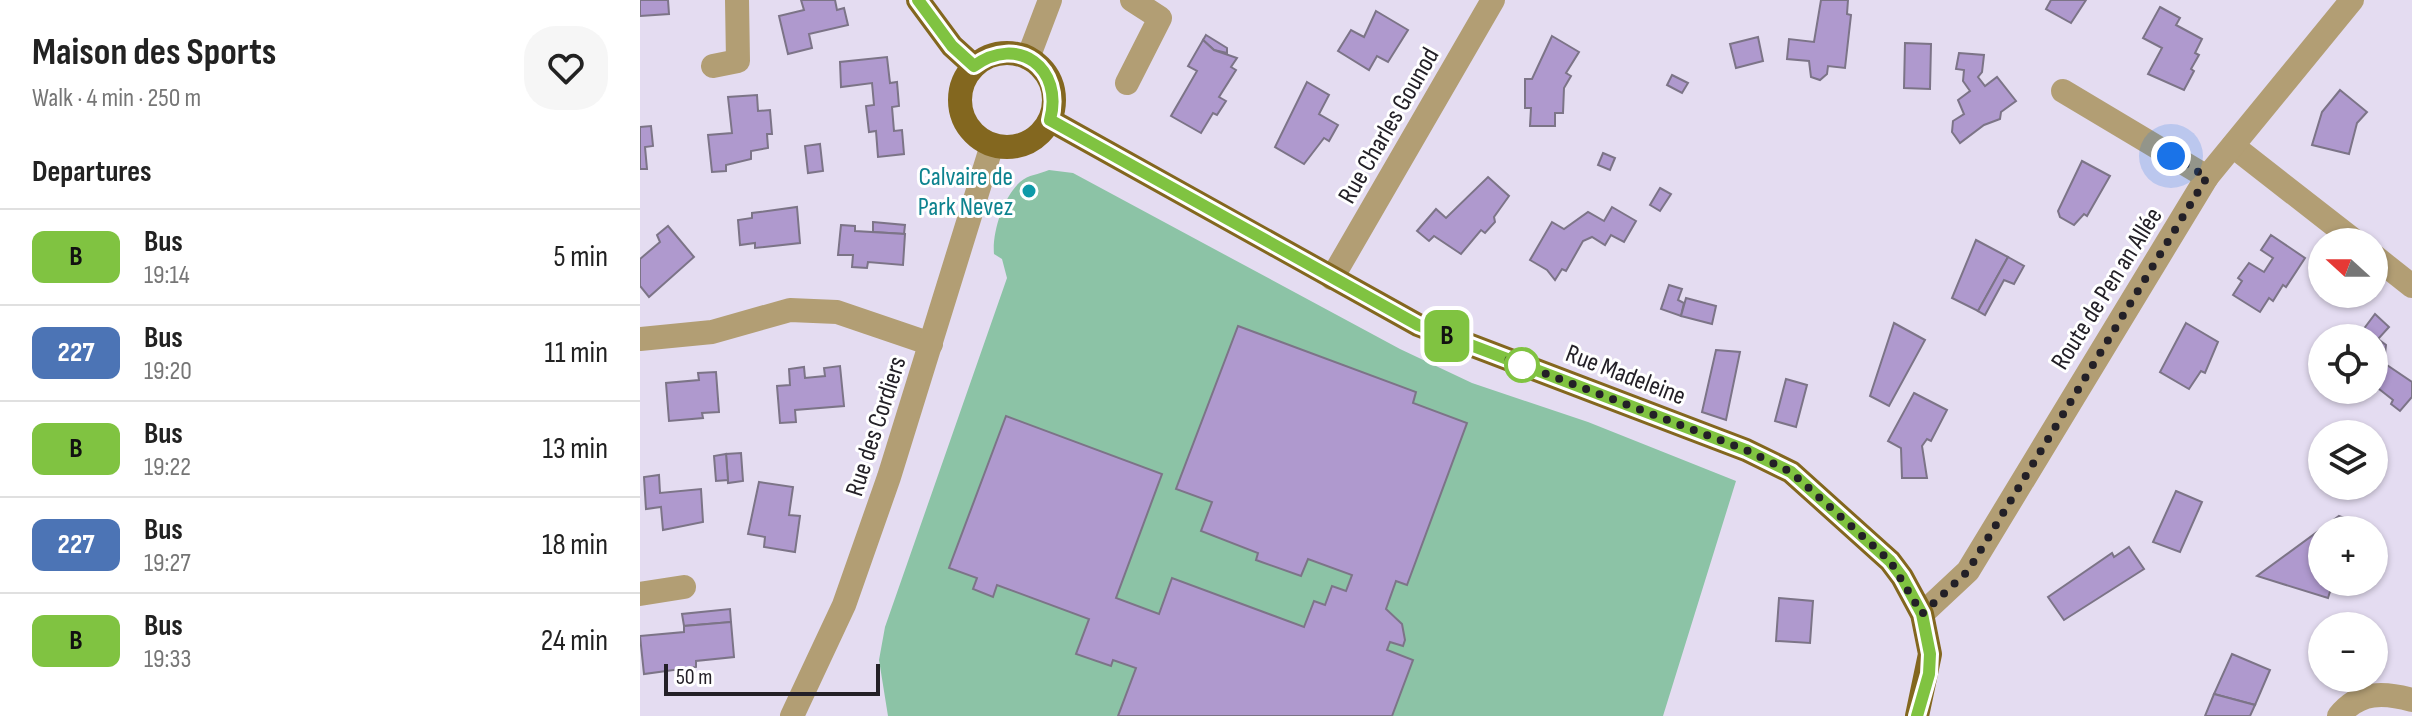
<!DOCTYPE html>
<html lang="en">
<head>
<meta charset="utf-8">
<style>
	body { margin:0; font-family:"Sofia Sans Condensed",sans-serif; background:#f6f6f6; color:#222; height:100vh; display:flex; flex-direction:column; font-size:30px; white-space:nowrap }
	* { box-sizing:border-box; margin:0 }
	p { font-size:26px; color:#767676 }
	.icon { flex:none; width:44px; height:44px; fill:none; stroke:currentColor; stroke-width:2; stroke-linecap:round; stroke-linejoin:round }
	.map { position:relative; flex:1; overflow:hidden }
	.panel { display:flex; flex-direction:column; background:#fff; width:640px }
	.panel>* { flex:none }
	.badge { padding:0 16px; border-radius:12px; font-size:28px; line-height:52px }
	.needle { width:52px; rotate:291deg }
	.fabs { position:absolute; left:1668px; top:228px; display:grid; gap:16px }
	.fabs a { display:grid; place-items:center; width:80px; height:80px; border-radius:50%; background:#fff; box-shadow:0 2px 6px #0004; font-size:40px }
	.scale { position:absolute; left:24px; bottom:20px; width:216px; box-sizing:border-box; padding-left:8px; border:4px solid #232027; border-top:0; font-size:22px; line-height:28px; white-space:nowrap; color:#232027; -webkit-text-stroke:6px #fff; paint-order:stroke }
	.you { position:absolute; width:40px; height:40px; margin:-20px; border:6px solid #fff; border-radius:50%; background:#1a73e8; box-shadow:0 0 0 12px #1a73e833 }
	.map>.badge { position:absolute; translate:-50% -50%; box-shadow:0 0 0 4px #fff }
	h2 { padding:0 32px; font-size:30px; line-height:72px }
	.round { display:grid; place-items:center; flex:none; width:84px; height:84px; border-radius:32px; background:#f6f6f6 }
	.summary { display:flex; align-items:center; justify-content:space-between; height:136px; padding:0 32px }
	h1 { font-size:38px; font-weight:700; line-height:60px }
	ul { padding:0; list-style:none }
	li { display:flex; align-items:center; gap:24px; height:96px; padding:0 32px; border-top:2px solid #e0e0e0 }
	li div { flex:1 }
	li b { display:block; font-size:30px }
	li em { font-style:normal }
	li .badge { min-width:88px; font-weight:700; text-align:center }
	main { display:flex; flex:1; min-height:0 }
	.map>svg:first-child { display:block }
	.green { fill:#8cc3a6 }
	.building { fill:#af99ce; stroke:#7c7487; stroke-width:2 }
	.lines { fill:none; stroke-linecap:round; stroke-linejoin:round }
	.minor { stroke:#b29e74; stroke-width:24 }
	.major { stroke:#83671f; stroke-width:24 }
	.line-casing { stroke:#fff; stroke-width:18 }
	.line { stroke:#80c341; stroke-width:12 }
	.walk { stroke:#232027; stroke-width:8; stroke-dasharray:0 14.4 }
	.culture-dot { fill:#0f9aa8; stroke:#fff; stroke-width:3 }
	.stop-dot { fill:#fff; stroke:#80c341; stroke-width:4 }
	.labels { text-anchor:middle; stroke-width:6; stroke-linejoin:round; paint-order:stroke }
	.street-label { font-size:26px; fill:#232027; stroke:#fff }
	.culture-label { font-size:26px; fill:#0d838f; stroke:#fff; text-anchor:end }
</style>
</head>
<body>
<main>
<section class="panel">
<div class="summary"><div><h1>Maison des Sports</h1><p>Walk · 4 min · 250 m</p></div><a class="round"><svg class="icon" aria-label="heart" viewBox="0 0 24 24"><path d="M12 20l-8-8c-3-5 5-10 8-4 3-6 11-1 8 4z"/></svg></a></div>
<h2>Departures</h2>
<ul>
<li><span class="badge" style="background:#80c341;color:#111">B</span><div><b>Bus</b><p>19:14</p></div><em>5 min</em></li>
<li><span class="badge" style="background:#4c74b5;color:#fff">227</span><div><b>Bus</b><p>19:20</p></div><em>11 min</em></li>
<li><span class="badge" style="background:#80c341;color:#111">B</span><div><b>Bus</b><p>19:22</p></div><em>13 min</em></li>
<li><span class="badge" style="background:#4c74b5;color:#fff">227</span><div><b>Bus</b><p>19:27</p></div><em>18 min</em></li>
<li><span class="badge" style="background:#80c341;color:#111">B</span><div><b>Bus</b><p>19:33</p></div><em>24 min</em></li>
</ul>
</section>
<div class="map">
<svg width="1772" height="716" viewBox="0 0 1772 716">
	<rect width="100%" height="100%" fill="#e4dcf1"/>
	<path class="green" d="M409 170 433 173 760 349 832 383 948 422 1096 481 1023 716H248L239 660 245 627 367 278 362 259 354 254C352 233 363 197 380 182 389 174 398 175 409 170Z"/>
	<g class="building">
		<path d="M0 0H28L29 14 0 16Z"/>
		<path d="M161 0H195L197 10 204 8 208 25 169 34 172 48 148 54 139 16 164 10Z"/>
		<path d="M1181 0H1208L1207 14 1211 15 1205 68 1188 66 1187 74 1180 80 1171 77 1169 61 1147 59 1149 39 1174 42Z"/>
		<path d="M1411 0H1446L1431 23 1406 9Z"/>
		<path d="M1520 7 1540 18 1536 25 1562 39 1555 53 1559 55 1551 69 1554 71 1544 90 1508 74 1522 48 1503 38Z"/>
		<path d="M736 11 768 30 748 62 737 56 729 70 698 51 711 30 724 37Z"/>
		<path d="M566 35 587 48V53L574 50 563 40Z"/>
		<path d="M912 36 939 52 926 73 931 76 924 88 923 113H915V126H890L891 108H885V79H892Z"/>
		<path d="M1118 37 1123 61 1096 68 1090 44Z"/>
		<path d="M563 40 574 50 597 58 591 67 596 70 579 97 586 101 577 115 573 113 561 133 531 116 557 71 548 66Z"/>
		<path d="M1265 43 1291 44 1290 89 1264 88Z"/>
		<path d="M1319 53 1344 55 1342 72 1338 77 1345 86 1357 77 1376 101 1361 112 1360 119 1344 125 1320 143 1312 132 1313 121 1324 114 1318 100 1330 91 1323 81 1324 70 1316 69Z"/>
		<path d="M247 57 250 83 257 82 259 106 252 107 254 131 262 130 264 154 238 157 236 131 229 132 226 106 234 105 232 83 201 87 200 62Z"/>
		<path d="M1032 75 1048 83 1042 93 1027 85Z"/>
		<path d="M667 82 689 95 679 114 698 125 689 141 684 138 664 164 635 147Z"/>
		<path d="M1700 90 1727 112 1717 123 1709 154 1672 145 1682 112Z"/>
		<path d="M117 95 118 111 130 110 132 134H127L128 148 111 151V159L86 165V171L72 172 68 135 92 133 88 97Z"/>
		<path d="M11 126 13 146 5 147 7 169H0V127Z"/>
		<path d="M180 144 183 171 168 173 165 146Z"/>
		<path d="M963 153 975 158 970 170 958 165Z"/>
		<path d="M1442 161 1470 176 1447 216 1444 214 1434 225 1420 217 1418 211Z"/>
		<path d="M848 177 869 196 854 217 855 222 845 233 841 230 821 254 794 236 789 241 777 231 796 209 806 218Z"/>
		<path d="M1020 188 1031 194 1020 211 1010 205Z"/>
		<path d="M157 207 160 243 115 248V243L100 245 98 220 112 218V213Z"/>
		<path d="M972 207 996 221 984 242 971 235 965 245 952 237 943 241 926 271 922 269 915 280 907 270 890 260 912 222 924 229 948 212 964 221Z"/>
		<path d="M233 222 265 225 264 234 233 232Z"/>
		<path d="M201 225 215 226V231L265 234 263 265 228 262 227 268 212 267 213 255H198Z"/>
		<path d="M28 226 54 257 9 297 0 286V259L20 242 17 235Z"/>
		<path d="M1631 235 1665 258 1646 287 1643 285 1633 301 1629 298 1620 312 1593 295 1602 281 1598 278 1609 263 1624 272 1633 258 1621 250Z"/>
		<path d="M1336 240 1368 257 1338 311 1312 298Z"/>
		<path d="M1368 257 1384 266 1374 284 1364 280 1345 315 1338 311Z"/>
		<path d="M1029 285 1042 289 1038 300 1044 303 1041 316 1021 309Z"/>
		<path d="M1046 298 1076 306 1072 324 1041 316Z"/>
		<path d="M1735 314 1749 327 1738 339 1746 345 1744 363 1772 382V397L1760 411 1751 404 1753 400 1734 385V338H1717Z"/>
		<path d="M1254 323 1285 340 1249 406 1230 396Z"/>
		<path d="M1546 323 1578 342 1565 373 1561 371 1549 389 1520 372Z"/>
		<path d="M598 326 776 392 773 403 827 423 767 585 756 581 746 609 762 624 765 640 763 646 750 642 747 650 773 660 752 716H478L496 668 473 660 471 666 436 654 449 619 357 585 353 597 333 589 337 578 309 568 366 416 522 474 476 598 519 614 532 578 664 627 674 601 685 605 692 586 706 591 712 575 668 559 661 576 616 560 618 553 561 531 572 502 536 489Z"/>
		<path d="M1076 350 1100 352 1086 420 1062 412Z"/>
		<path d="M200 366 204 406 155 410 156 422 140 423 137 386 150 385 149 369 164 367 165 378 185 376 184 368Z"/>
		<path d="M76 372 79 412 62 413 63 418 29 421 26 383 59 380 58 373Z"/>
		<path d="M1146 379 1167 385 1156 427 1135 421Z"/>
		<path d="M1274 393 1307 410 1291 441 1287 439 1282 446 1287 478H1262L1261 448 1248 441Z"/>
		<path d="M101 453 103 481 88 483 86 454Z"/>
		<path d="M86 454 88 480 76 481 74 456Z"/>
		<path d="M19 475 20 493 61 489 63 522 23 530 21 507 6 509 4 477Z"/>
		<path d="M119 482 153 487 149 515 160 516 155 552 124 547 125 537 108 534Z"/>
		<path d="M1536 491 1562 502 1540 552 1513 542Z"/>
		<path d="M1699 516 1717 523 1716 530H1682V582H1693L1688 598 1617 576Z"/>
		<path d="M1489 547 1504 569 1424 620 1408 597 1472 553 1474 557Z"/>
		<path d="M1139 598 1173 601 1170 643 1136 641Z"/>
		<path d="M90 609 91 622 44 626 42 614Z"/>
		<path d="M91 622 94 657 56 661V667L4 674 0 636 44 632V626Z"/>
		<path d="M1592 654 1630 670 1615 705 1574 694Z"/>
		<path d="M1574 694 1615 705 1610 716H1565Z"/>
	</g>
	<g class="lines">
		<g class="minor">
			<path d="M388 58 410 0"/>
			<path d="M73 66 98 61 97 0"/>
			<path d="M487 83 520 18 492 0"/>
			<path d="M1423 91 1567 177"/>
			<path d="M1593 146 1716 242"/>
			<path d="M1734 256 1772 286"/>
			<path d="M692 278 853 0"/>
			<path d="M0 339 72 332 150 310 197 312 291 344"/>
			<path d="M0 594 44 587"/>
			<path d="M1282 614 1328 571 1567 177 1712 0"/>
			<path d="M152 716 204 605 249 477 352 145"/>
			<path d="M1699 716C1719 691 1744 692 1772 700"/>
		</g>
		<g class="major">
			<path d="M278 0 312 46 334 66"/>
			<circle cx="367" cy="100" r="47"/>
			<path d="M410 120 778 325 1106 450 1151 472 1250 561 1262 577 1282 614 1290 654 1277 716"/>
		</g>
	</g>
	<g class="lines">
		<g class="line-casing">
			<path id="line" d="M278 0 312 46 334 66C378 34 424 68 410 120L778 325 1106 450 1151 472 1250 561 1262 577 1282 614 1290 654 1289 674 1277 716"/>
		</g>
		<use href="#line" class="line"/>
		<path class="walk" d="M882 365 867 359 1106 450 1151 472 1250 561 1282 614 1328 571 1567 177 1531 156"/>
	</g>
	<circle class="culture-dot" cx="389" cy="191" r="8"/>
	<circle class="stop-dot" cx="882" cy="365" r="16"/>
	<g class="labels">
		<g class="street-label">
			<text transform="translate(748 125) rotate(-60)" y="9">Rue Charles Gounod</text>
			<text transform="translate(1466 288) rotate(-58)" y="9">Route de Pen an Allée</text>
			<text transform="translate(986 374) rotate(21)" y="9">Rue Madeleine</text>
			<text transform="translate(235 426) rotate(-72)" y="9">Rue des Cordiers</text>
		</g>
		<g class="culture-label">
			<text x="373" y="185">Calvaire de<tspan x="373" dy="30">Park Nevez</tspan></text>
		</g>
	</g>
</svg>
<div class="fabs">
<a><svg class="needle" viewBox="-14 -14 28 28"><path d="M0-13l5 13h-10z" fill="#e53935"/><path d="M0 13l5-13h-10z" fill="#767676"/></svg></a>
<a><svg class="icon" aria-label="locate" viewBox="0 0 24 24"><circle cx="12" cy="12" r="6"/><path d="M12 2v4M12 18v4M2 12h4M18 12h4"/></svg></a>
<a><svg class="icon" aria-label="layers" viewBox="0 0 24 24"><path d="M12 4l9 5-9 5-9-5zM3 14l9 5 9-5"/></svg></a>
<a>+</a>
<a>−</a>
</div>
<div class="scale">50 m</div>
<div class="you" style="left:1531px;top:156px"></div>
<b class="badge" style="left:807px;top:336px;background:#80c341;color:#111">B</b>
</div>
</main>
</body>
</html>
